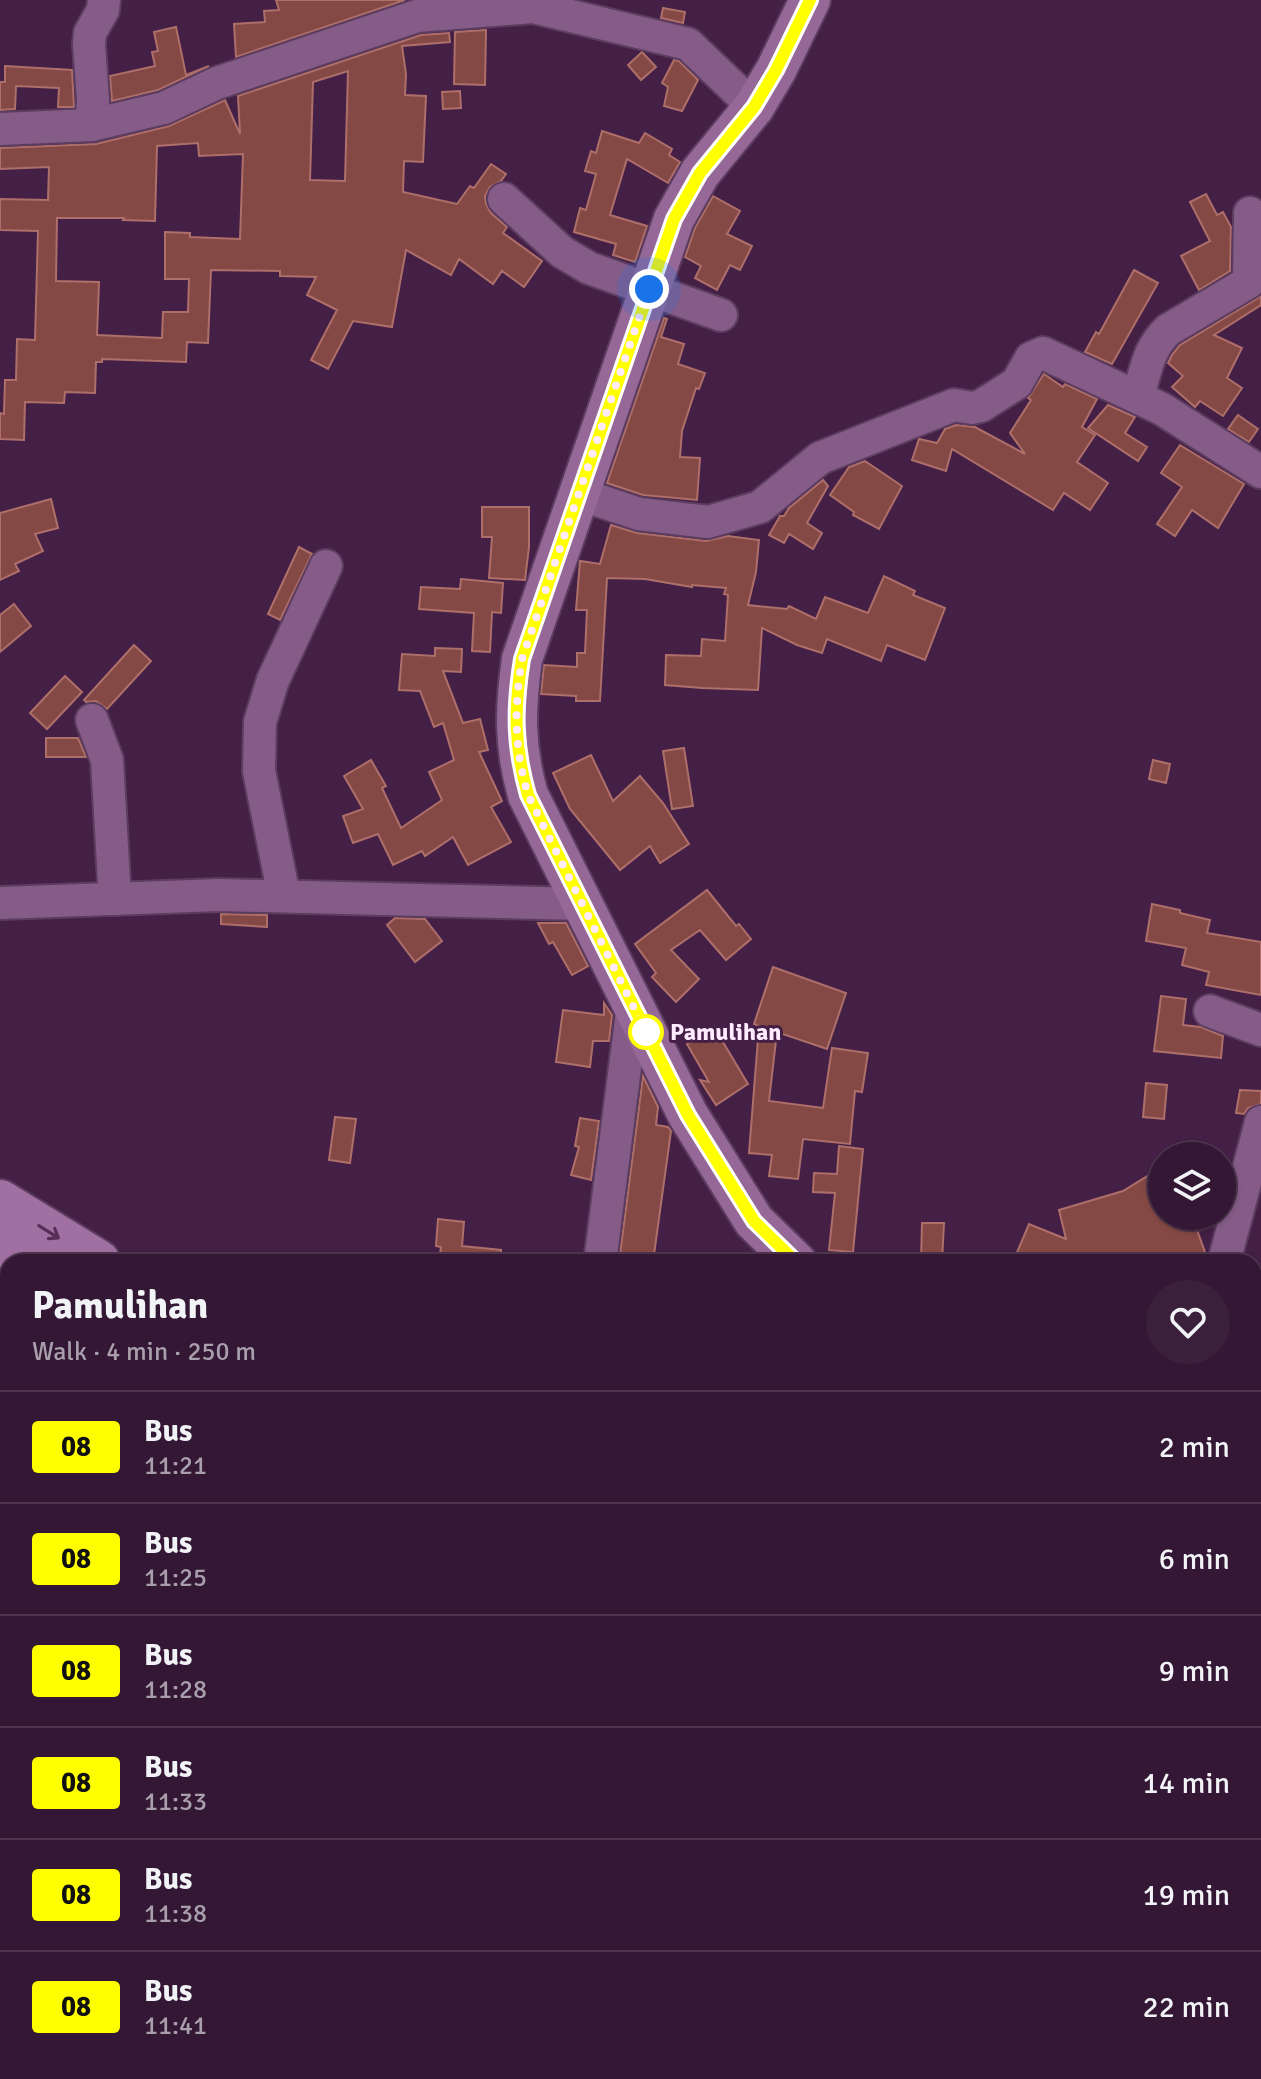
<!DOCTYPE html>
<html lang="en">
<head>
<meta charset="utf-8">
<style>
	body { margin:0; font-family:Signika,sans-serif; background:#3b203c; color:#f1f3f6; height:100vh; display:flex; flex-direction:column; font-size:30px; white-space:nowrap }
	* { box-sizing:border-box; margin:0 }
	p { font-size:26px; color:#a99fac }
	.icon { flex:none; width:44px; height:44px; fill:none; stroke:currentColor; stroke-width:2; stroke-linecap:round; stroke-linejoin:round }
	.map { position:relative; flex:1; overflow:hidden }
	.drawer { position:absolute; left:0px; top:1254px; width:1262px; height:826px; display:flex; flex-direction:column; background:#331734; border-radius:24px 24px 0 0; box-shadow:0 2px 6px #0004,0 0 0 2px #4e364f }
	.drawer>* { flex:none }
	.badge { padding:0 16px; border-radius:6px; font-size:28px; line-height:52px }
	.tools { position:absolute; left:1148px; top:1142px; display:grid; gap:16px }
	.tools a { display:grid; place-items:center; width:88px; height:88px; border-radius:50%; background:#331734; box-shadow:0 2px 6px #0004,0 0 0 2px #4e364f; font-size:40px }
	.you { position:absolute; width:40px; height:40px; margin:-20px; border:6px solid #fff; border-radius:50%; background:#1a73e8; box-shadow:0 0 0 12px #1a73e833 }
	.map>.badge { position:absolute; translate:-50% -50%; box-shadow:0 0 0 4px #fff }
	.round { display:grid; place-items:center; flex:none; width:84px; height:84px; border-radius:42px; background:#3b203c }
	.headline { display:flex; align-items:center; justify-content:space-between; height:136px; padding:0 32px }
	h1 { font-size:38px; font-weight:800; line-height:60px }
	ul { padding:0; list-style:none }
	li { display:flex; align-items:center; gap:24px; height:112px; padding:0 32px; border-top:2px solid #4e364f }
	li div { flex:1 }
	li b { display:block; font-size:30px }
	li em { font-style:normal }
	li .badge { min-width:88px; font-weight:700; text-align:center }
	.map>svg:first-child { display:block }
	.building { fill:#854945; stroke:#ae6f6a; stroke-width:2; fill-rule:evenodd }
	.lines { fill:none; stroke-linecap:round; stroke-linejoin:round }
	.minor-casing { stroke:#5c3c5f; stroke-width:36 }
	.major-casing { stroke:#5c3c5f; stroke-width:44 }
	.highway-casing { stroke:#5c3c5f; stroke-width:48 }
	.minor { stroke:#855c88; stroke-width:32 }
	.major { stroke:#956898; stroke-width:40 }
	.highway { stroke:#a070a2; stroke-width:44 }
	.oneway { stroke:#562f58 }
	.line-casing { stroke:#fff; stroke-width:18 }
	.line { stroke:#ff0; stroke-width:12 }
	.walk { stroke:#feebff; stroke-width:8; stroke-dasharray:0 14.4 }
	.stop-dot { fill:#fff; stroke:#ff0; stroke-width:4 }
	.labels { text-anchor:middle; stroke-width:6; stroke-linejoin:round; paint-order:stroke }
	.stop-label { font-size:24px; font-weight:bold; fill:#feebff; stroke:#441f46; text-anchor:start }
</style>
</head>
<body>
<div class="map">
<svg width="1261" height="2079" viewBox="0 0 1261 2079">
	<rect width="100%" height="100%" fill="#441f46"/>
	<g class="building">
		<path d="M276 0H405L236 57 234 24 265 22 264 11 279 10Z"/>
		<path d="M663 8 685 12 683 23 661 18Z"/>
		<path d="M176 27 186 75 209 66 158 90 112 101 110 76 155 66 152 52 158 51 154 32Z"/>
		<path d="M486 30 485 85 454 84 455 32Z"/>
		<path d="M449 33 450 42 402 46 406 74 405 95 426 96 423 162 404 161 403 192 457 204 470 186 474 188 491 164 506 174 501 181 490 187 485 196 486 204 491 213 507 227 503 233 542 261 524 287 502 271 493 284 459 259 451 275 406 250 392 327 353 321 328 369 311 360 337 310 307 295 316 277 280 276V271L211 270 208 343 187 342 186 362 102 359V362H96L95 393 65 392 64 403 25 402 24 440 0 439V413L4 414 5 380H16L17 339 35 340 38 231 0 230V199L48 200 49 167 0 169V148L96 144 169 126 225 100 240 134 238 96 421 35ZM348 71 345 181 310 180 313 82ZM198 143 199 156 243 154 240 239 190 237V233L165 232V279H189L188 312H163L162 338 97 335 99 282 56 281 57 218H124L123 220 155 221 157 146Z"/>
		<path d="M642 52 656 67 641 80 628 65Z"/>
		<path d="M674 60 679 61 698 80 682 111 664 106 668 87 662 83Z"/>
		<path d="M5 66 72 70 74 107H58L59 88 16 86 15 109 0 110V82H5Z"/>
		<path d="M460 91 461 108 443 109 442 92Z"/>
		<path d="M602 131 639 143 645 133 672 149 669 155 680 162 668 183 627 159 610 215 647 226 635 262 613 255 616 244 574 232 580 208 586 210 596 174 585 171 591 151 596 153Z"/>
		<path d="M1206 194 1217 215 1223 212 1231 227 1230 271 1199 290 1181 256 1210 241 1190 202Z"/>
		<path d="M713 196 740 211 727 234 752 246 740 270 730 265 717 290 695 278 701 266 685 257 695 228Z"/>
		<path d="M1134 270 1158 283 1112 364 1085 352 1096 332 1099 334Z"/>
		<path d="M1261 296V305L1214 335 1242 348 1227 378 1242 388 1223 416 1200 401 1195 407 1172 387 1183 376 1168 363 1172 355 1180 345Z"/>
		<path d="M664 318 667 319 661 337 684 344 678 364 705 373 699 389 696 388 682 431 680 457 700 458 697 500 643 495 607 483Z"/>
		<path d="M1044 374 1063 387 1065 384 1097 399 1082 427 1095 435 1077 462 1108 483 1090 510 1064 493 1053 510 952 449 946 471 912 460 919 439 937 443 945 429 956 425 975 427 1025 454 1010 433 1031 400 1028 398Z"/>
		<path d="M1108 405 1135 417 1125 433 1147 447 1138 461 1088 428Z"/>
		<path d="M1238 415 1258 429 1249 442 1228 429Z"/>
		<path d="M1180 445 1244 484 1218 528 1192 510 1175 536 1157 524 1182 487 1161 473Z"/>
		<path d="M865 461 902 486 879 529 853 515 854 512 830 495 849 467Z"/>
		<path d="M823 480 828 486 807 523 822 533 813 549 789 534 784 543 769 535 780 516H784L789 508Z"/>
		<path d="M51 499 58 528 35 534 43 551 15 564 19 571 0 580V513Z"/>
		<path d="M482 507H529V547L525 580 489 578 492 537H482Z"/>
		<path d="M611 525 637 533 706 541 728 536 759 540 756 572 748 605 787 609 789 606 816 619 825 597 868 613 884 576 915 591 913 595 945 608 925 660 887 645 881 661 827 639 822 653 797 645 762 628 758 690 702 688 665 685 666 655 701 656 702 639 725 641 728 595 724 594 726 588 692 585V587L645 579 607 578 600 701H576V696L541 694 544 665 577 667V653H585L587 610H576L580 561 600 564Z"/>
		<path d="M299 547 312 554 280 620 268 614Z"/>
		<path d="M461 579 503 583 501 613 492 612 490 652 472 651 474 613 419 609 421 587 460 589Z"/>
		<path d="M14 604 31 626 0 652V615Z"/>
		<path d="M134 645 151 661 107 709 96 701 86 702 84 700Z"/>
		<path d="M435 648 462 649 461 672 443 671 463 723 480 719 488 750 479 752 502 801 491 807 511 842 468 865 453 837 425 856 422 851 393 865 378 834 353 843 343 816 363 809 344 776 371 760 386 786 382 788 401 828 442 800 429 772 454 760 443 723 434 727 420 691 399 690 402 654 435 656Z"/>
		<path d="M65 676 82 692 47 729 30 713Z"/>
		<path d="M46 738H78L86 757H46Z"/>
		<path d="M684 748 693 806 672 809 663 751Z"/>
		<path d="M591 755 613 801 640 776 663 803 689 844 660 863 650 846 620 870 570 809 553 773Z"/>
		<path d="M1153 760 1170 764 1166 783 1149 779Z"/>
		<path d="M707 890 736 926 739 924 751 939 726 960 700 930 671 950 699 979 676 1002 652 977 656 973 635 944Z"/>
		<path d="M1152 904 1180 910V913L1210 920 1207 933 1261 942V995L1206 985 1209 972 1182 965 1186 948 1146 941Z"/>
		<path d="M221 914 267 915V927L221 924Z"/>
		<path d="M395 918 425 919 442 941 415 962 387 925Z"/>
		<path d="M538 923H566L588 966 572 975 553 942 549 944Z"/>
		<path d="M773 967 846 993 827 1049 777 1032 769 1101 823 1108 832 1048 868 1053 862 1092 855 1091 850 1144 803 1139 798 1179 769 1176 772 1155 749 1153 759 1026 754 1024Z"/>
		<path d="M1161 996 1186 999 1183 1025 1201 1027 1223 1036 1221 1058 1154 1051Z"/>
		<path d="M604 1003 612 1015 609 1041H593L590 1067 556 1062 563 1010 604 1015Z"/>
		<path d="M714 1027 748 1084 716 1105 700 1080 709 1082 687 1044Z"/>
		<path d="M643 1076 658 1107 656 1125 668 1127 671 1131 653 1262H619Z"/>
		<path d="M1146 1083 1167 1085 1164 1119 1143 1117Z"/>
		<path d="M1240 1090 1261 1091V1104L1248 1108 1244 1114 1236 1113Z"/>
		<path d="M335 1117 356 1119 350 1163 329 1160Z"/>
		<path d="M580 1118 599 1121 591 1180 571 1175 579 1147 575 1146Z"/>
		<path d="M839 1146 863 1149 853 1252 829 1250 835 1193 813 1192 814 1173 837 1174Z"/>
		<path d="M1162 1167V1216H1192L1206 1255V1262H1013L1029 1224 1066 1239 1059 1210 1123 1191Z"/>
		<path d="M438 1219 464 1222 462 1246 501 1250V1262H439L441 1247 436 1246Z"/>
		<path d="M922 1223H944L942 1262H921Z"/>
	</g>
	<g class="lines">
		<g class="minor-casing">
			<g id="minor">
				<path d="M92 125 93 100 89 45 90 33 103 10 104 0"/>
				<path d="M0 129 92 125 164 108 217 83 417 16 533 7 688 44 754 107"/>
				<path d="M504 199 562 252 589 268 721 315"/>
				<path d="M1138 396C1146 370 1148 349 1168 330L1249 282 1250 213"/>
				<path d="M579 494 639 514 708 522 760 507 820 458 954 405 972 408 981 406 1017 383 1031 358 1043 353 1162 409 1261 472"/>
				<path d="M92 720 107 760 115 899"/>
				<path d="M284 896 259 771 260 722 273 680 326 566"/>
				<path d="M0 903 219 895 583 904"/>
				<path d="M1210 1011 1261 1030"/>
				<path d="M600 1262 633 1005"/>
				<path d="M1224 1262 1261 1122"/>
				<path d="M1254 1833 1261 1829"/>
				<path d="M0 1973H8"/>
				<path d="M121 2079 122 2072"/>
				<path d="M882 2079 883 2072"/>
			</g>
		</g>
		<g class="major-casing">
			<g id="major">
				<path d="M796 1262 754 1221 688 1115 528 795C514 746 515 709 522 659L674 219 700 173 754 107 776 70 810 0"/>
				<path d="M1254 1470 1261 1476"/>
			</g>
		</g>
		<g class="highway-casing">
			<g id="highway">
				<path d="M0 1202 98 1262"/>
				<path d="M0 1250 20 1262"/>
				<path d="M1254 1940 1261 1945"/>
				<path d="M1254 1993 1261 1999"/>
			</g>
		</g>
		<use href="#minor" class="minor"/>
		<use href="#major" class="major"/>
		<use href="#highway" class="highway"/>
	</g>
	<defs><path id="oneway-shaft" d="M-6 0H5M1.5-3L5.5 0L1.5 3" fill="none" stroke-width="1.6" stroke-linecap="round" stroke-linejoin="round" transform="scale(2)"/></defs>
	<use class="oneway" href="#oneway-shaft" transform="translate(49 1232) rotate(32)"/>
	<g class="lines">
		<g class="line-casing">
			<path id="line" d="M796 1262 754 1221 688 1115 528 795C514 746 514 709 522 659L674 219 700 173 754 107 776 70 810 0"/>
		</g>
		<use href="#line" class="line"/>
		<path class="walk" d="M646 1032 528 795C514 746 514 709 522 659L649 289"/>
	</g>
	<circle class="stop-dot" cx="646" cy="1032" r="16"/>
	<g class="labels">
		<g class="stop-label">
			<text x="670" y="1040">Pamulihan</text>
		</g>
	</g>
</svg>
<div class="tools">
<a><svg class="icon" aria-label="layers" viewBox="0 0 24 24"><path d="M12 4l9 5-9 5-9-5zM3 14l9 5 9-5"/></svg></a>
</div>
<div class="you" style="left:649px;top:289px"></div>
<section class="drawer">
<div class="headline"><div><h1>Pamulihan</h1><p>Walk · 4 min · 250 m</p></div><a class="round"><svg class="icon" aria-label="heart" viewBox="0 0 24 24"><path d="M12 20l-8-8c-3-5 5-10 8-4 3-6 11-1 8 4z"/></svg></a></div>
<ul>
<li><span class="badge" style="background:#ff0;color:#111">08</span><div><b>Bus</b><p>11:21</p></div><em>2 min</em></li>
<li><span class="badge" style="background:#ff0;color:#111">08</span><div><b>Bus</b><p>11:25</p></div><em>6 min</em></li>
<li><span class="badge" style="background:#ff0;color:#111">08</span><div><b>Bus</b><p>11:28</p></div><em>9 min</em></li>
<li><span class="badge" style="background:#ff0;color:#111">08</span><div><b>Bus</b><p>11:33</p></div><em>14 min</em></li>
<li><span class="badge" style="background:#ff0;color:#111">08</span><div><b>Bus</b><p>11:38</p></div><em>19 min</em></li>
<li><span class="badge" style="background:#ff0;color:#111">08</span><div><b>Bus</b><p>11:41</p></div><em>22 min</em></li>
</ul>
</section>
</div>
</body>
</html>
